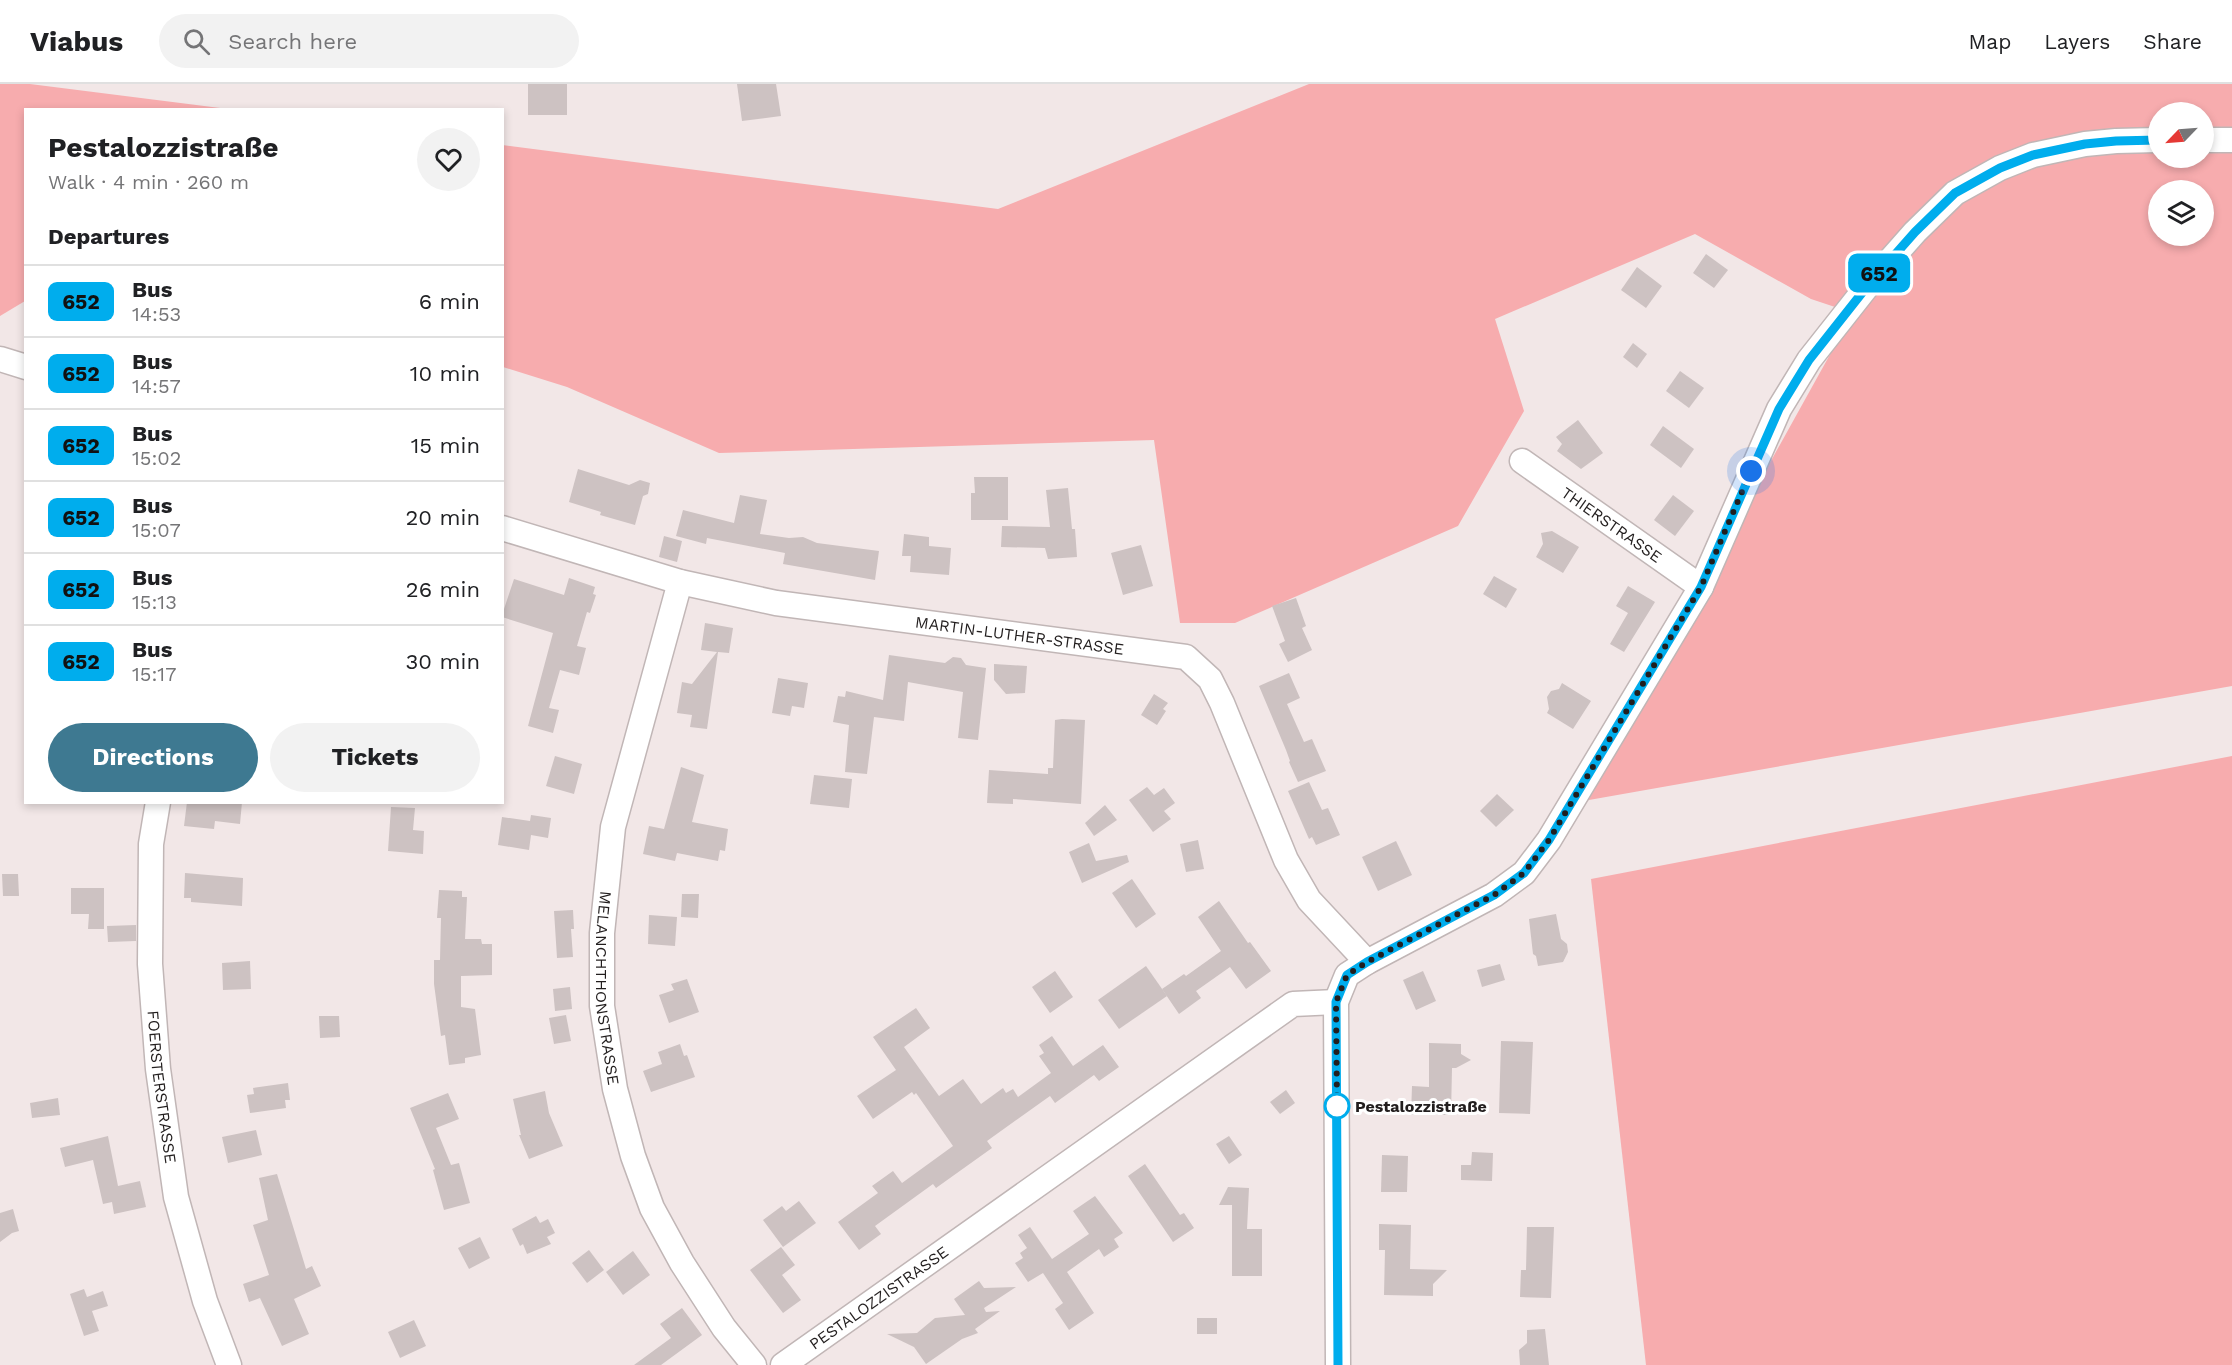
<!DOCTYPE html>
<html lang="en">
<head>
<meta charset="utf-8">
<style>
	body { margin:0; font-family:"Work Sans",sans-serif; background:#f2f2f2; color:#202124; height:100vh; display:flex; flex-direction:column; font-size:22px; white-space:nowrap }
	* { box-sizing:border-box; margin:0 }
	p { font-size:20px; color:#757577 }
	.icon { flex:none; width:33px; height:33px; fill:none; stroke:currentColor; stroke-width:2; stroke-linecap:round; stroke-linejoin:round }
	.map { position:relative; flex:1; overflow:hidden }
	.sheet { position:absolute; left:24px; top:24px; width:480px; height:696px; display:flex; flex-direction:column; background:#fff; border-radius:0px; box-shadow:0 3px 9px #0003 }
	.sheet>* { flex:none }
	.badge { padding:0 12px; border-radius:9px; font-size:21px; line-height:39px }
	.needle { width:39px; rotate:245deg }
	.fabs { position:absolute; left:2148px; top:18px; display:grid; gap:12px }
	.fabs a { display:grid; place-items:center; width:66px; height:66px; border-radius:50%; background:#fff; box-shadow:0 3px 9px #0003; font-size:30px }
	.you { position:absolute; width:30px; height:30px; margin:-15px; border:4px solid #fff; border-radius:50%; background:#1a73e8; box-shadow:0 0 0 9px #1a73e833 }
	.map>.badge { position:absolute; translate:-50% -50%; box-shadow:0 0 0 3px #fff }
	h2 { padding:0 24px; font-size:22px; line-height:54px }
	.round { display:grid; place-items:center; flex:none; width:63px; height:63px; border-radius:32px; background:#f2f2f2 }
	.overview { display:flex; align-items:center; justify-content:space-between; height:102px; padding:0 24px }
	h1 { font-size:28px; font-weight:700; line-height:45px }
	.action { display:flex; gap:12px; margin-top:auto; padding:12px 24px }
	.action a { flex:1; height:69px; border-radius:36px; background:#3e7991; color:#fff; font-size:24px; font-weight:700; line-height:69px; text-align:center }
	.action a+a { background:#f2f2f2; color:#202124 }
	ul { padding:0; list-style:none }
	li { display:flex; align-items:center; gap:18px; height:72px; padding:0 24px; border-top:2px solid #e0e0e0 }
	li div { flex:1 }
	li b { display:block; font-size:22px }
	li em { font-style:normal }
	li .badge { min-width:66px; font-weight:700; text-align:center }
	header { display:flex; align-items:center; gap:36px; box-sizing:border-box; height:84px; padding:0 30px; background:#fff; border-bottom:2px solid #e0e0e0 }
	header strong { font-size:28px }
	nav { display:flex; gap:33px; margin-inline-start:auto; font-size:21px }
	.search { width:420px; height:54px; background:#f2f2f2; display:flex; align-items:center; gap:15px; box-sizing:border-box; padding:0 21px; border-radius:33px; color:#757577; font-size:22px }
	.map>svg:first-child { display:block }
	.green { fill:#f7acae; fill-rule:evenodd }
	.building { fill:#cdc2c2 }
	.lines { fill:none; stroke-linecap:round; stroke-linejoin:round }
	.street-casing { stroke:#c1b6b6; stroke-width:27 }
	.street { stroke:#fff; stroke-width:24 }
	.line-casing { stroke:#fff; stroke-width:14 }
	.line { stroke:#00aded; stroke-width:9 }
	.walk { stroke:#221e1e; stroke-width:6; stroke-dasharray:0 10.8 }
	.stop-dot { fill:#fff; stroke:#00aded; stroke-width:3 }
	.labels { text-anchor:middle; stroke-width:6; stroke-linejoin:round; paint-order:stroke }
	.street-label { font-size:16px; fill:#221e1e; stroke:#fff }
	.stop-label { font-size:16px; font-weight:bold; fill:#221e1e; stroke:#fff; text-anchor:start }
</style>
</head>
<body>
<header>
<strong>Viabus</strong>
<div class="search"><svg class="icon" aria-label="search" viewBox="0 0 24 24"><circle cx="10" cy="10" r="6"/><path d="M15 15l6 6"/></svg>Search here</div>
<nav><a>Map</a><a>Layers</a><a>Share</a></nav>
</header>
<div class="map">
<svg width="2232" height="1281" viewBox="0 0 2232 1281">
	<rect width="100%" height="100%" fill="#f2e7e7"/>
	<g class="green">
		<path d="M0 0H30L228 25 26 26 25 217 0 232Z"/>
		<path d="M1309 0H2232V602L1572 719 1701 503 1853 229 1811 215 1695 150 1495 235 1524 327 1458 442 1235 539H1180L1154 356 719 369 567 303 503 283 502 61 998 125ZM2158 28H2204V74H2158ZM2158 106H2204V152H2158Z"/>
		<path d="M2232 672V1281H1646L1591 795Z"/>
	</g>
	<g class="building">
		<rect x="528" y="0" width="39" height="31"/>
		<path d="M737 0H776L781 32 742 37Z"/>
		<path d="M1706 170 1728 186 1714 204 1693 189Z"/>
		<path d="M1637 183 1662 202 1646 224 1621 206Z"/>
		<path d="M1633 259 1647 270 1637 284 1623 273Z"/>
		<path d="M1680 287 1704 304 1689 324 1666 307Z"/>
		<path d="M1578 336 1603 369 1581 385 1557 367 1562 360 1556 353Z"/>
		<path d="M1663 342 1694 365 1681 384 1650 361Z"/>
		<path d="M578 385 629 401 640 396 650 399 648 410 643 412 635 441 600 431 601 428 569 418Z"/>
		<path d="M974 393H1008V436H971V409H975Z"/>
		<path d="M1068 404 1072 445H1075L1077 473 1048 475 1045 464 1001 463 1002 442 1050 443 1046 406Z"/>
		<path d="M740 411 767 416 760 450 789 454 803 453 817 459 879 467 875 496 783 480 785 469 707 454 706 460 676 452 683 426 734 439Z"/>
		<path d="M1673 411 1694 427 1675 452 1654 436Z"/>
		<path d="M1552 447 1579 463 1563 489 1536 473 1543 460 1541 449Z"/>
		<path d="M904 450 929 453V462L951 464 949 491 910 488 911 472H902Z"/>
		<path d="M664 452 682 457 677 478 659 473Z"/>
		<path d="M1141 461 1153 502 1123 511 1111 469Z"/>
		<path d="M1494 492 1517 505 1506 524 1483 510Z"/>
		<path d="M569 494 595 503 593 510 596 511 590 529 587 528 577 562 586 564 579 591 560 586 549 624 559 626 553 649 528 642 553 549 502 533V531L514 495 564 511Z"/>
		<path d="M1628 502 1655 518 1624 568 1610 560 1628 529 1616 522Z"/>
		<path d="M1296 514 1306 542 1302 544 1312 566 1288 578 1279 560 1285 557 1272 522Z"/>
		<path d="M705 539 733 544 729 569 718 568 707 645 690 643 692 631 677 629 682 598 692 600 717 568 701 566Z"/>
		<path d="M889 571 945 579 953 573 961 574 966 581 986 584 978 656 958 654 963 608 908 598 904 637 874 633 867 690 845 688 849 641 833 638 838 612 845 613 846 607 883 616Z"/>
		<path d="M994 580 1027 582 1025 609 1006 610 994 596Z"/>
		<path d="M1289 589 1300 614 1287 620 1304 658 1312 655 1326 687 1298 698 1289 678 1290 677 1286 666 1259 602Z"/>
		<path d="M778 594 808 599 804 624 792 622 790 632 772 629Z"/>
		<path d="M1562 599 1591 617 1573 645 1547 629 1549 625 1547 613 1551 607 1559 605Z"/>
		<path d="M1154 610 1168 619 1163 625 1166 627 1157 641 1141 631Z"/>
		<path d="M1062 635 1085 636 1081 720 1013 715V720L987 719 989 686 1048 690V684H1053L1055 636Z"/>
		<path d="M555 672 582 680 574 710 546 702Z"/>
		<path d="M681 683 704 691 692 738 728 745 725 767 720 766 718 777 677 769 675 777 643 770 649 742 664 745Z"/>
		<path d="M814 691 852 695 849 724 810 720Z"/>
		<path d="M1309 698 1322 726 1328 724 1340 751 1316 761 1312 753 1309 755 1288 707Z"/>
		<path d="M1147 703 1154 711 1164 704 1175 719 1164 727 1171 735 1153 748 1129 716Z"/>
		<path d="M1497 710 1514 726 1496 743 1480 727Z"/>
		<path d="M187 718H242L240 740 215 737 214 745 184 742Z"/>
		<path d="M1105 721 1117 736 1094 752 1085 739Z"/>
		<path d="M391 723 415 724 413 746 424 747 423 770 388 767Z"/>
		<path d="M531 731 551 734 548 754 531 751 529 766 498 761 502 733 530 737Z"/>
		<path d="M1198 756 1204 785 1186 788 1180 760Z"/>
		<path d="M1396 757 1412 791 1378 807 1362 773Z"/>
		<path d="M1089 759 1096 777 1127 771 1129 778 1082 799 1069 768Z"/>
		<path d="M185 789 243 794 242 822 191 818V814H184Z"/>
		<path d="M2 790H18L19 812H3Z"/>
		<path d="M1132 795 1156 830 1136 844 1112 809Z"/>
		<path d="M71 804H104V845H88L89 830H71Z"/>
		<path d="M439 806 462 807V813H467L465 855H481L482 860H492V891L461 892V923L475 925 481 971 465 974V979L449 981 445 951 441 952 434 900V876H440L441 834H437Z"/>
		<path d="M682 810H699L698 834 681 833Z"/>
		<path d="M1219 817 1248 859 1250 858 1271 887 1246 905 1230 883 1196 907 1201 914 1179 930 1162 905 1184 890 1186 892 1221 867 1198 833Z"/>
		<path d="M573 826 574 845H571L573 873 557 874 554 827Z"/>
		<path d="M1556 830 1561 855 1567 860 1568 868 1563 878 1538 882 1536 872 1533 870 1529 835Z"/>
		<path d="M649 831 677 833 675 862 648 860Z"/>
		<path d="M136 841V857L108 858 107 842Z"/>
		<path d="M250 877 251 905 223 906 222 879Z"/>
		<path d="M1500 880 1505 896 1482 903 1477 886Z"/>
		<path d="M1146 882 1167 912 1119 945 1098 916Z"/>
		<path d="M1055 887 1073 913 1050 929 1032 903Z"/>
		<path d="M1423 887 1436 917 1416 926 1403 896Z"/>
		<path d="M687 895 699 928 669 939 659 911 674 906 671 900Z"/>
		<path d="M570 903 572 925 555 927 553 905Z"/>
		<path d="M916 924 930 944 904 963 939 1012 963 995 981 1020 1003 1004 1006 1009 1013 1005 1018 1013 1051 989 1039 972 1044 969 1039 961 1052 952 1073 982 1103 961 1119 983 1099 997 1094 991 1055 1019 1050 1012 987 1057 992 1064 936 1104 933 1100 875 1142 881 1150 859 1166 838 1138 878 1109 872 1102 893 1087 902 1099 953 1062 916 1009 914 1011 912 1008 873 1035 857 1012 896 986 873 953Z"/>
		<path d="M566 931 571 957 554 960 549 934Z"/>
		<path d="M319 932H339L340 953 320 954Z"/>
		<path d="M1501 957 1533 958 1530 1030 1499 1029Z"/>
		<path d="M1429 959 1461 960V970L1471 976 1456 984H1452L1451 1031H1411L1412 1002 1429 1003Z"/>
		<path d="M680 960 684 972 687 971 695 993 651 1008 643 987 662 980 658 968Z"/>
		<path d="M288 999 290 1016H285L286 1024 250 1029 247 1011 254 1010 253 1004Z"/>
		<path d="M1286 1006 1295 1019 1280 1030 1270 1018Z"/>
		<path d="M545 1007 549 1029 563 1062 529 1075 519 1051H521L513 1015Z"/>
		<path d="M448 1009 459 1035 436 1044 451 1081 459 1079 470 1119 444 1126 433 1086 435 1085 410 1024Z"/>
		<path d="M58 1014 60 1031 32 1034 30 1019Z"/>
		<path d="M256 1046 262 1071 228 1079 222 1053Z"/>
		<path d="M108 1052 118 1102 140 1097 146 1123 114 1130 112 1118 103 1120 93 1076 65 1083 60 1064Z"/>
		<path d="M1229 1052 1242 1071 1229 1080 1216 1060Z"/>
		<path d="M1472 1068 1493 1069 1492 1097 1461 1096V1081H1471Z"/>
		<path d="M1382 1071 1408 1072 1407 1108H1381Z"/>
		<path d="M1145 1080 1180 1131 1184 1129 1194 1144 1173 1158 1128 1092Z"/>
		<path d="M277 1090 306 1185 312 1182 321 1202 294 1215 309 1250 282 1262 260 1214 249 1218 243 1200 269 1191 253 1141 268 1136 259 1094Z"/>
		<path d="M1228 1103 1249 1104 1247 1145H1262V1192H1232V1121H1219Z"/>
		<path d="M1095 1112 1123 1149 1114 1155 1119 1163 1104 1173 1099 1165 1067 1188 1094 1229 1069 1246 1055 1225 1063 1219 1043 1189 1028 1198 1015 1179 1023 1174 1020 1169 1027 1164 1018 1151 1030 1143 1052 1175 1089 1150 1073 1127Z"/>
		<path d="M799 1117 816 1139 783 1163 763 1136 782 1122 786 1127Z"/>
		<path d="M13 1125 19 1147 12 1149 0 1158V1129Z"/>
		<path d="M536 1132 540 1139 548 1135 555 1149 547 1153 551 1160 527 1170 523 1160 520 1162 512 1145Z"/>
		<path d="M1379 1140 1411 1141 1410 1185 1447 1186 1433 1200V1212L1384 1211 1385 1166H1379Z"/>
		<path d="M1527 1143H1554L1551 1214 1520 1213 1521 1186H1526Z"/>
		<path d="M480 1153 490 1174 469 1185 458 1164Z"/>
		<path d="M781 1163 795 1181 782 1191 801 1216 783 1229 750 1186Z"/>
		<path d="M589 1166 604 1186 587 1199 572 1179Z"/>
		<path d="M633 1167 650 1191 623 1211 606 1188Z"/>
		<path d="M979 1197 984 1204 1016 1203 984 1224 986 1228 1000 1227 975 1245 978 1249 962 1255 926 1280 914 1263 887 1250 917 1249 935 1234 965 1231 954 1215Z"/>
		<path d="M84 1205 87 1213 103 1207 108 1222 92 1227 99 1247 84 1252 70 1210Z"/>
		<path d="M682 1224 702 1251 661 1281H634L671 1254 660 1240Z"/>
		<rect x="1197" y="1234" width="20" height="16"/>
		<path d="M414 1236 426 1262 400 1274 388 1248Z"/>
		<path d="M1545 1245 1549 1281H1520L1519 1266 1527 1259V1246Z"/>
	</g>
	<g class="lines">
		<g class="street-casing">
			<g id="street">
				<path d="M2204 56H2232"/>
				<path d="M0 275 26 283"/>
				<path id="s1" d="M1522 377 1701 503"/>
				<path id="s2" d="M502 444 680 498 776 519 1186 573 1210 595 1222 619 1286 776 1309 816 1367 878"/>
				<path id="s3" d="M680 498 613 743 602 849V922L615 1005 633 1072 652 1124 682 1179 724 1244 754 1281"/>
				<path id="s4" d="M158 718 151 760 150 880 158 985 176 1113 205 1217 229 1281"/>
				<path id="s5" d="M783 1281 1293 920 1336 918"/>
				<path d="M1338 1281 1336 918 1347 891 1367 878 1494 811 1524 789 1549 756 1701 503 1779 325 1809 276 1869 200 1915 148 1955 109 2000 84 2033 71 2085 60 2116 57 2158 56"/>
			</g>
		</g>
		<use href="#street" class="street"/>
	</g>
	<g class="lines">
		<g class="line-casing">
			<path id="line" d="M1338 1281 1336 918 1347 891 1367 878 1494 811 1524 789 1549 756 1701 503 1779 325 1809 276 1869 200 1915 148 1955 109 2000 84 2033 71 2085 60 2116 57 2158 56"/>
		</g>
		<use href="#line" class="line"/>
		<path class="walk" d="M1337 1022 1336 918 1347 891 1367 878 1494 811 1524 789 1549 756 1701 503 1751 387"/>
	</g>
	<circle class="stop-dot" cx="1337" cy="1022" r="12"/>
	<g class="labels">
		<g class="street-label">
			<text dy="6" stroke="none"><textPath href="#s1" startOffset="110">THIERSTRASSE</textPath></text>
			<text dy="6" stroke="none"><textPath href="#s2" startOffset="530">MARTIN-LUTHER-STRASSE</textPath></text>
			<text dy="6" stroke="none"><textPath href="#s3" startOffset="416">MELANCHTHONSTRASSE</textPath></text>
			<text dy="6" stroke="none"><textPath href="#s4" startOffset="286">FOERSTERSTRASSE</textPath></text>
			<text dy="6" stroke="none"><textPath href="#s5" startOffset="117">PESTALOZZISTRASSE</textPath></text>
		</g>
		<g class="stop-label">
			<text x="1355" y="1028">Pestalozzistraße</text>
		</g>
	</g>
</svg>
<div class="fabs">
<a><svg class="needle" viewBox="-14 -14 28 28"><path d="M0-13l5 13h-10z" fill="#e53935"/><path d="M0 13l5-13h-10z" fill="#757577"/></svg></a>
<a><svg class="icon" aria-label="layers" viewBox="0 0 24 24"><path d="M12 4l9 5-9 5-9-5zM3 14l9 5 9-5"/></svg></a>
</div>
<div class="you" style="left:1751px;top:387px"></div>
<b class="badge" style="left:1879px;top:189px;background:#00aded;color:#111">652</b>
<section class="sheet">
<div class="overview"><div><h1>Pestalozzistraße</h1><p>Walk · 4 min · 260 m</p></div><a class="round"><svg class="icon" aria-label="heart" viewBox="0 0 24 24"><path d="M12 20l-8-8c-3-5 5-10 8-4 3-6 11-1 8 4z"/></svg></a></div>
<h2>Departures</h2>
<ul>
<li><span class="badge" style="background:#00aded;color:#111">652</span><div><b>Bus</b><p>14:53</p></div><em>6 min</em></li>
<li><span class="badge" style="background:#00aded;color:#111">652</span><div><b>Bus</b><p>14:57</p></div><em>10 min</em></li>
<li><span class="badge" style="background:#00aded;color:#111">652</span><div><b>Bus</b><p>15:02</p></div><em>15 min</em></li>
<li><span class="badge" style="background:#00aded;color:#111">652</span><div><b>Bus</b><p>15:07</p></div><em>20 min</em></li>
<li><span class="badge" style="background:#00aded;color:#111">652</span><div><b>Bus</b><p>15:13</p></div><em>26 min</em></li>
<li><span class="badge" style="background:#00aded;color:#111">652</span><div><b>Bus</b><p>15:17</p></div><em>30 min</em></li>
</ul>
<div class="action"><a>Directions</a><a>Tickets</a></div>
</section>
</div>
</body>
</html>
